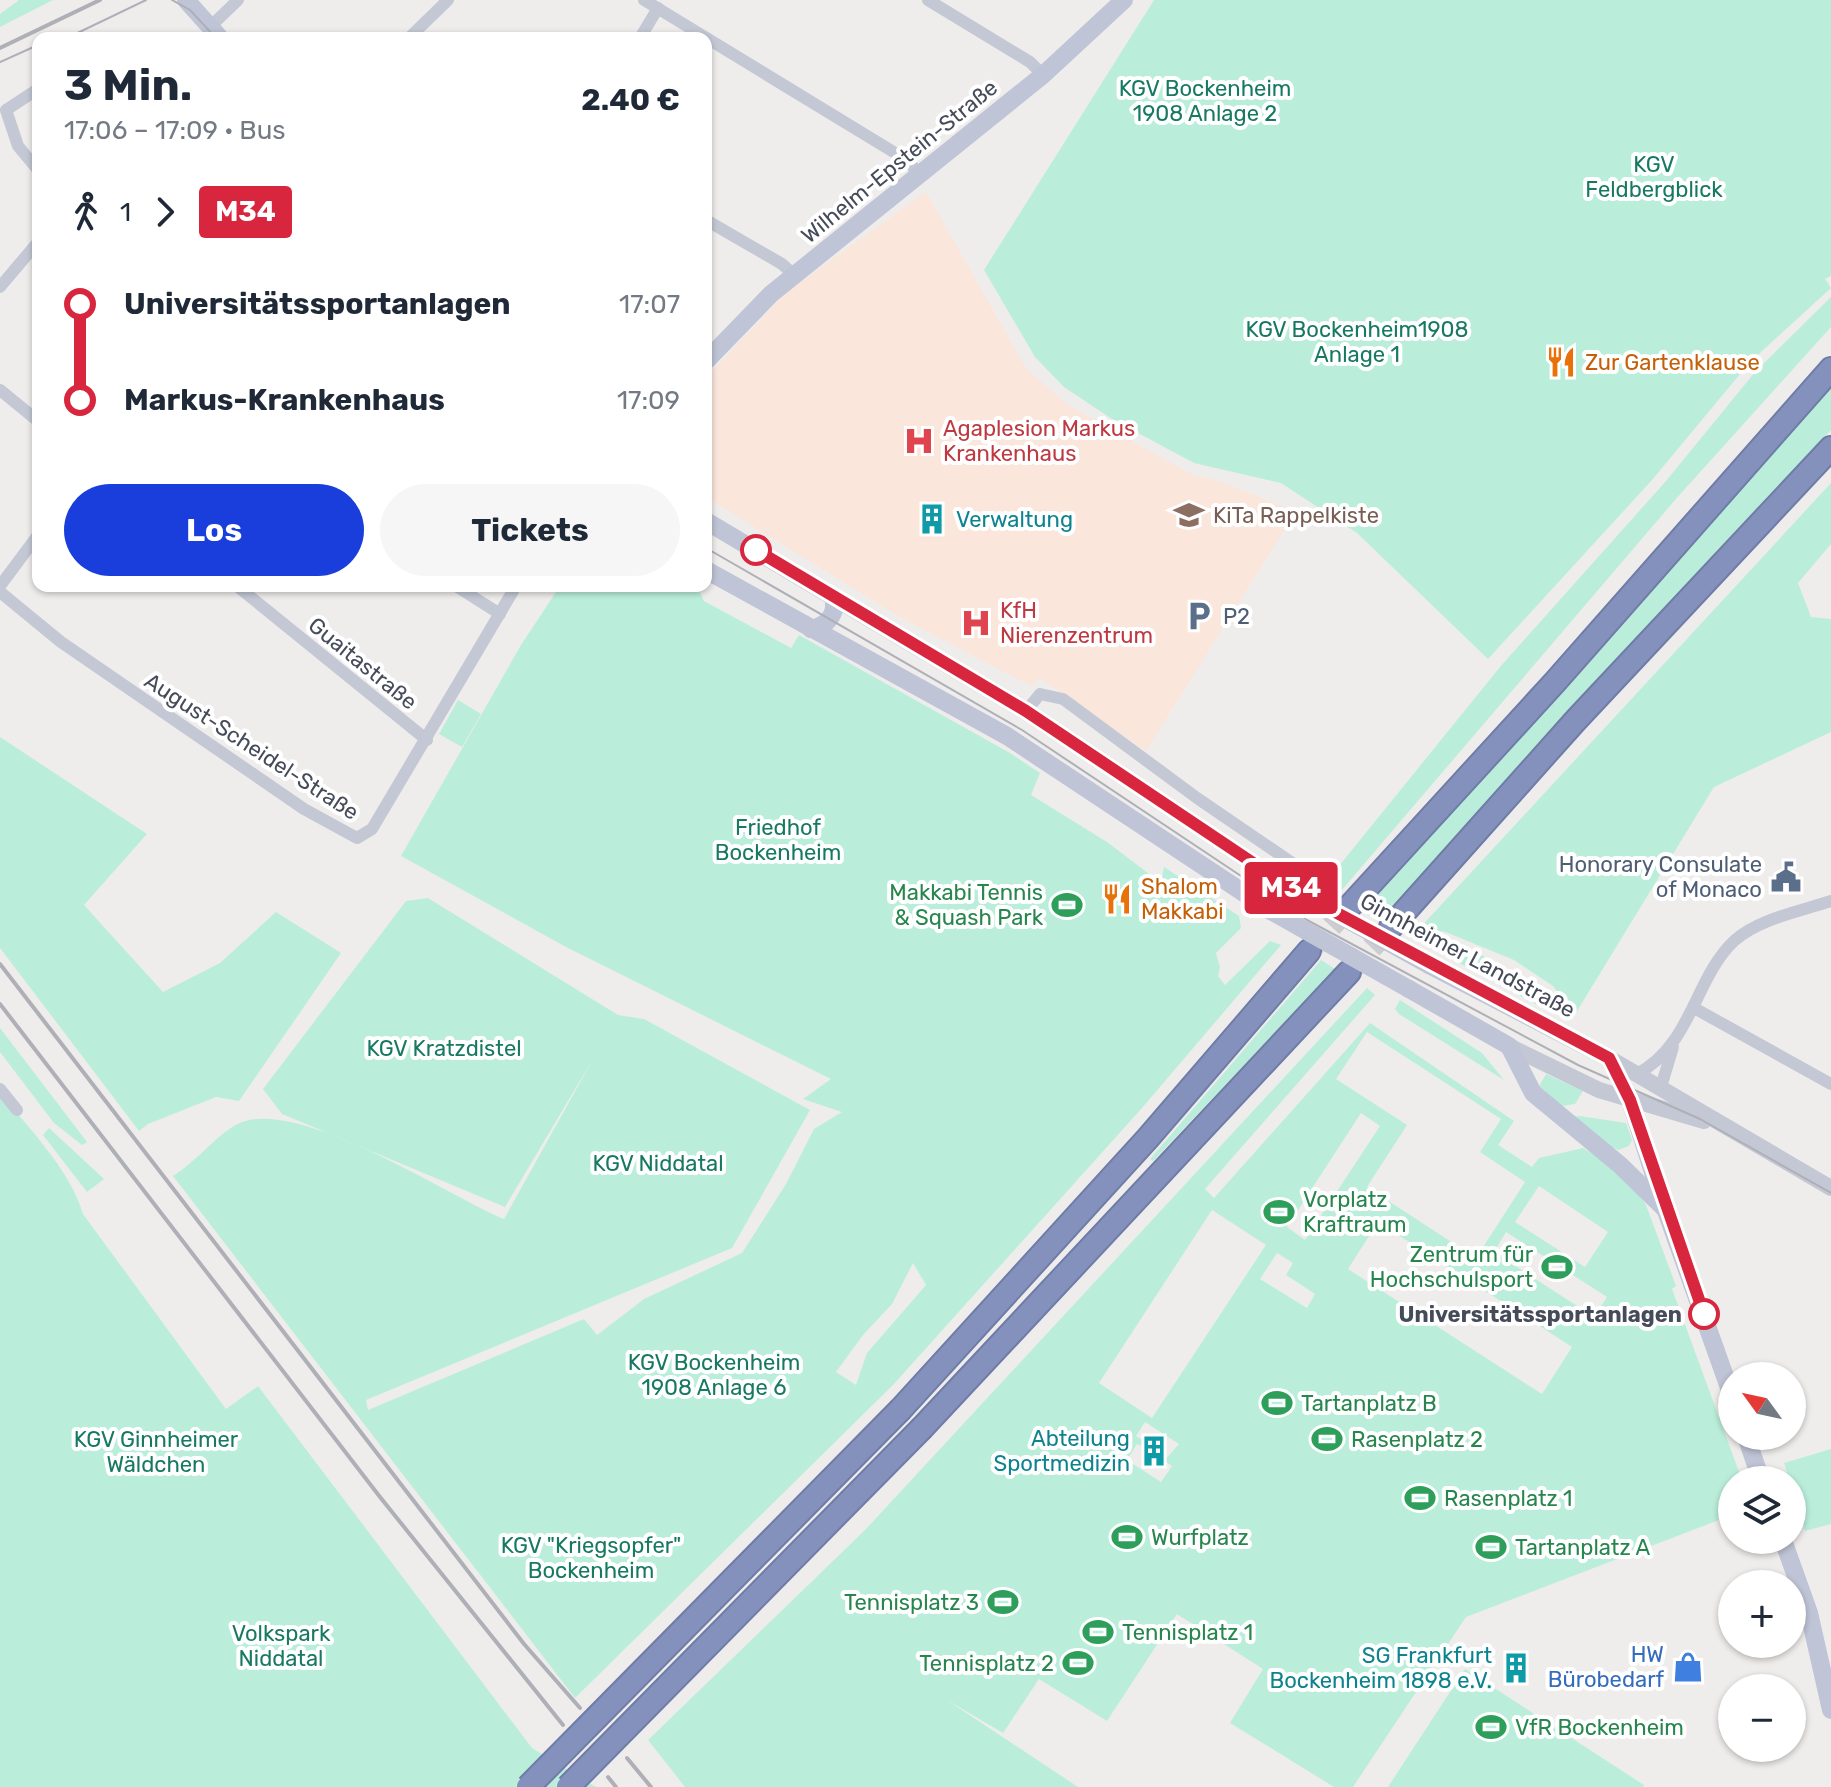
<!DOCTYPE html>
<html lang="de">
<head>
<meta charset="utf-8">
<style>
	body { margin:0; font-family:Rubik,sans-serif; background:#f6f6f7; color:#1f2937; height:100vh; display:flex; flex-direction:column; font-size:30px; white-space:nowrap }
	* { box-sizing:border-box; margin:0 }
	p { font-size:26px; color:#747a83 }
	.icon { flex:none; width:44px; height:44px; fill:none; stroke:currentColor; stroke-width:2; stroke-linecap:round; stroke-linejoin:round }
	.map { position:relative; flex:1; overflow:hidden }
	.details { position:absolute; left:32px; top:32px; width:680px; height:560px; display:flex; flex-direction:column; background:#fff; border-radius:16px; box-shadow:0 2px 6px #0004 }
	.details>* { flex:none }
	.badge { padding:0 16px; border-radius:6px; font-size:28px; line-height:52px }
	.needle { width:52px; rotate:303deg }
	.fabs { position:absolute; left:1718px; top:1362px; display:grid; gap:16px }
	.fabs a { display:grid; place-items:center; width:88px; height:88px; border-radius:50%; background:#fff; box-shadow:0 2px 6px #0004; font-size:40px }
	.map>.badge { position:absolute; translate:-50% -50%; box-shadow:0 0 0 4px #fff }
	.legs { display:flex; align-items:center; gap:12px; height:88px; padding:0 32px; font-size:26px }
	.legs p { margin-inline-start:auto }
	.overview { display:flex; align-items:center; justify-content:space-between; height:136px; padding:0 32px }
	h1 { font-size:44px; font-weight:700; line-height:60px }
	.action { display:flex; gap:16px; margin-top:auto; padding:16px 32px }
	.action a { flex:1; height:92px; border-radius:48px; background:#1a3edb; color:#fff; font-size:32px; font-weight:700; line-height:92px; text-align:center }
	.action a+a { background:#f6f6f7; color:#1f2937 }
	ul { padding:0 32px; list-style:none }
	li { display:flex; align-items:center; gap:28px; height:96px; font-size:30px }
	li i { display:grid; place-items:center; width:12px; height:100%; margin:0 10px; background:currentColor }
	li i::after { content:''; width:20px; height:20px; margin:-10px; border:6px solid; border-radius:50%; background:#fff }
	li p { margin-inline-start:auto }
	li:first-child i { background:linear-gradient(#0000 50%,currentColor 0) }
	li:last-child i { background:linear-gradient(currentColor 50%,#0000 0) }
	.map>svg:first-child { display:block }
	.medical { fill:#fae6db }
	.green { fill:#baeedb; fill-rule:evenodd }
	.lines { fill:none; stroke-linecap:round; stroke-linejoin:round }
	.motorway-tunnel { stroke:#cdcdcf; stroke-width:22; stroke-dasharray:22 11; stroke-linecap:butt }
	.motorway-casing { stroke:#6f7ca7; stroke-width:26 }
	.minor { stroke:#c3c8d4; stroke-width:12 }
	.tertiary { stroke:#c3c8d4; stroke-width:16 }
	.secondary { stroke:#bfc4d6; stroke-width:18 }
	.motorway { stroke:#8491bc; stroke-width:22 }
	.tram { stroke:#afb0b7; stroke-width:2 }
	.rail { stroke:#afb0b7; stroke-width:4 }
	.motorway-bridge-casing { stroke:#6f7ca7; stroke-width:26; stroke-linecap:butt }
	.secondary-bridge { stroke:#bfc4d6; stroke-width:18 }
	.motorway-bridge { stroke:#8491bc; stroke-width:22 }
	.line-1-casing { stroke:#fff; stroke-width:18 }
	.line-1 { stroke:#d7263d; stroke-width:12 }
	.stop-1-dot { fill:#fff; stroke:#d7263d; stroke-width:4 }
	.labels { text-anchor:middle; stroke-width:8; stroke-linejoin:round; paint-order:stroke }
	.park-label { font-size:22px; fill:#177961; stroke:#fff }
	.street-label { font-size:22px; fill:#454b59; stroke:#fff }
	.food-label { font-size:22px; fill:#c56008; stroke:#fff; text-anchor:start }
	.health-label { font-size:22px; fill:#be3a42; stroke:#fff; text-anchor:start }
	.education-label { font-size:22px; fill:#785e54; stroke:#fff; text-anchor:start }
	.culture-label { font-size:22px; fill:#0d838f; stroke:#fff; text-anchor:end }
	.service-label { font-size:22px; fill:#4e5e75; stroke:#fff; text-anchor:start }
	.leisure-label { font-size:22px; fill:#27864d; stroke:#fff; text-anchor:start }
	.stop-label { font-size:22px; font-weight:bold; fill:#454b59; stroke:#fff; text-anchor:end }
	.shop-label { font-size:22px; fill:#366cbe; stroke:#fff; text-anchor:end }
</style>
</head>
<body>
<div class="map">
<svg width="1831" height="1787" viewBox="0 0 1831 1787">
	<rect width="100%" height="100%" fill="#efedec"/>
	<path class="medical" d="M926 192 1026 368 1069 406 1195 476 1213 479 1296 511 1146 751 1040 678 1031 686 903 619 706 497V378L784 294Z"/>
	<g class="green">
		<path d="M19 0H53L0 27V14Z"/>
		<path d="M1154 0H1831V276L1825 279 1831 288 1750 362 1652 480 1488 659 1357 533 1281 483 1194 463 1112 419 1064 387 1035 357 984 270Z"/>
		<path d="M1831 297V327L1675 500 1341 891 1326 882 1500 667 1666 481 1755 372Z"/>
		<path d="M1831 386V430L1656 616 1380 921 1362 912Z"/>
		<path d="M1831 483V544L1798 583 1811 617 1831 619V732L1714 787 1574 1016 1553 986 1514 960 1443 931 1430 937 1417 931Z"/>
		<path d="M560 586H637L649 592 655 586H697L704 601 791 648 799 635 1010 753 1040 773 1031 795 1107 842 1161 883 1164 867 1239 916 1241 928 1216 953 1220 967 1218 976 1225 985 1270 941 1281 945 1142 1108 893 1385 575 1698 173 1176C195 1163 220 1131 240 1123 299 1097 447 1195 504 1219L593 1059 505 1207 282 1114 263 1089 406 901 428 898 618 1015 644 1019 810 1110 732 1248 366 1400 368 1410 584 1319 597 1335 644 1299 742 1253 786 1184 814 1129 842 1112 803 1099 831 1079 566 947 401 856 521 645ZM913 1263 926 1285 867 1353 856 1385 836 1372 863 1335 892 1304Z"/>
		<path d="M458 700 481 714 462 747 439 734Z"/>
		<path d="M0 737 147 834 84 905 163 992 220 963 276 912 341 953 239 1101 216 1097 148 1124 139 1131 0 948Z"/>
		<path d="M1447 944C1487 951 1520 978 1547 1006L1541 1007 1439 952Z"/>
		<path d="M1321 960 1335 969 1153 1161 1150 1159Z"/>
		<path d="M1367 988 1375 995 1205 1189 1214 1198 1370 1023 1514 1121 1498 1145 1532 1167 1539 1158 1583 1148 1600 1158 1639 1193 1646 1205 1676 1286 1672 1289 1742 1480H1732V1515L1466 1617 1353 1787H1334L1230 1723 1263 1669 1177 1614 1107 1721 1039 1679 1003 1733 947 1700 1078 1787H685L648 1740 865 1530ZM1367 1032 1501 1119 1480 1152 1525 1182 1476 1258 1367 1187 1407 1125 1336 1079ZM1361 1113 1380 1126 1305 1240 1287 1227ZM1539 1186 1608 1232 1585 1267 1515 1222ZM1212 1210 1266 1245 1152 1418 1099 1383ZM1378 1222 1572 1347 1542 1394 1348 1269ZM1506 1232 1607 1297 1594 1317 1494 1252ZM1277 1253 1293 1263 1286 1275 1315 1294 1307 1308 1260 1279ZM1145 1422 1179 1444 1164 1461 1172 1466 1161 1482 1127 1460 1137 1444 1141 1446 1144 1441 1136 1436Z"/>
		<path d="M1400 1000 1482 1053 1504 1080 1399 1014 1395 1009Z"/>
		<path d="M0 1028 87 1142 82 1145 54 1123 0 1052Z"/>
		<path d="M1546 1074 1583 1091 1575 1104 1555 1107 1538 1088Z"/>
		<path d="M0 1092C28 1128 70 1169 83 1214L226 1409 258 1386 532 1748 596 1787H0Z"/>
		<path d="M1580 1116 1626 1123 1632 1140 1629 1146 1618 1150 1612 1147 1567 1117Z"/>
		<path d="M49 1128 104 1179 87 1192 43 1135Z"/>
		<path d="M1831 1449V1524L1805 1531 1784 1463Z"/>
		<path d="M1465 1669 1644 1785 1643 1787H1388Z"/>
	</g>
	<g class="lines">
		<g class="motorway-tunnel">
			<path d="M1309 951 1350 906"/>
			<path d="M1349 972 1391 927"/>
		</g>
		<g class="motorway-casing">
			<g id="motorway">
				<path d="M1350 906 1555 682 1831 369"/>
				<path d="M1391 927 1576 720 1831 448"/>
				<path d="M901 1409 1148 1138 1309 951"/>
				<path d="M922 1428 1349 972"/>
			</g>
		</g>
		<g class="minor">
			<path d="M644 0 910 162 918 175"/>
			<path d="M928 0 1030 62 1043 75"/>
			<path d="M210 27 238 0"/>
			<path d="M410 37 448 0"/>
			<path d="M640 38 658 8"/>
			<path d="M38 89 6 110 18 146 38 170"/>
			<path d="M706 220 782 264 794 275"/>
			<path d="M0 287 38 242"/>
			<path d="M0 390 38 421"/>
			<path d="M0 586 38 535"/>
			<path d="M237 586 427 740"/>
			<path d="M456 586 500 614"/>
			<path d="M0 592 61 642 304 809 357 838 372 829 516 586"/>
			<path d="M1026 711 1040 694 1063 699 1197 798 1320 882"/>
			<path d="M1694 1008 1831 1084"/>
			<path d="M1637 1074C1692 1045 1694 979 1734 941 1758 919 1801 911 1831 901"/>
			<path d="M1661 1087 1673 1047"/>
			<path d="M0 1089 17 1110"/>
		</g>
		<g class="tertiary">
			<path d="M1509 1046 1599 1090 1704 1121"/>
			<path d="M1609 1058 1831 1188"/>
		</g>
		<g class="secondary">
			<path d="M186 0 220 38"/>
			<path d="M706 361 771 294 1043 75 1124 0"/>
			<path d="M706 521 1026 711 1292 889"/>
			<path d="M706 570 1007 736 1271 911"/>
			<path d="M811 629C827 626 838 614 833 597"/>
			<path d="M1429 965 1609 1058 1630 1100 1660 1194 1732 1396"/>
			<path d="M1409 989 1509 1046 1533 1093 1620 1165 1663 1207"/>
			<path d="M1746 1436 1761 1480"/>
			<path d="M1783 1540 1809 1613 1831 1710"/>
		</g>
		<use href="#motorway" class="motorway"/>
		<g class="tram">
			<path d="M172 0 190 10 216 38"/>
			<path d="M67 38 146 0"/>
			<path d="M0 62 38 45"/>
			<path d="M706 548 1022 730 1307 920 1578 1065 1700 1119 1831 1193"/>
		</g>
		<g class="rail">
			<path d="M0 48 100 0"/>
			<path d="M0 964 524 1644 580 1708"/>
			<path d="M0 1004 380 1497 563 1725"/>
			<path d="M627 1758 651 1787"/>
			<path d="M608 1777 616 1787"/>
		</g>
		<g class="motorway-bridge-casing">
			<g id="motorway-bridge">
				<path d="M528 1787 901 1409"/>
				<path d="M568 1787 922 1428"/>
			</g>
		</g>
		<g class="secondary-bridge">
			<path d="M1292 889 1429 965"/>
			<path d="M1271 911 1409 989"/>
		</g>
		<use href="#motorway-bridge" class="motorway-bridge"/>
	</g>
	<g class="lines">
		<g class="line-1-casing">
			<path id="line-1" d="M756 550 1026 711 1292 889 1609 1058 1630 1100 1704 1314"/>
		</g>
		<use href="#line-1" class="line-1"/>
	</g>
	<defs>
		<g id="restaurant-bare" transform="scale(2.4)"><path d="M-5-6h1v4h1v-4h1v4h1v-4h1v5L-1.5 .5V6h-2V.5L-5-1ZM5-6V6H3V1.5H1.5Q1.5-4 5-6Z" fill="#e8710a" stroke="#fff" stroke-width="2.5" paint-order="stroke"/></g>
		<g id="hospital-bare" transform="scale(2.4)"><path d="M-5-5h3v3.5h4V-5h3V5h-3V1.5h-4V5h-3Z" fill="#e0444e" stroke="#fff" stroke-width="2.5" paint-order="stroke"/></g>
		<g id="school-bare" transform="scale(2.4)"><path d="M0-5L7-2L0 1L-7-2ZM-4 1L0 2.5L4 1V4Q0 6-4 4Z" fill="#8d6e63" stroke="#fff" stroke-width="2.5" paint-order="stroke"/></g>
		<g id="building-bare" transform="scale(2.4)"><path d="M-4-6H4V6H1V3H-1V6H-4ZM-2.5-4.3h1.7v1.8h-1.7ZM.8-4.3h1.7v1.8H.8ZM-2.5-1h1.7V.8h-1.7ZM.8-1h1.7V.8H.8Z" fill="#0f9aa8" stroke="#fff" stroke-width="2.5" paint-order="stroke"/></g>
		<g id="parking-bare" transform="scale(2.4)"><path d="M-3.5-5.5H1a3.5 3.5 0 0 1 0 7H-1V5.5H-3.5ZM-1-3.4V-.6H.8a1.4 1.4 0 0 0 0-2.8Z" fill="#5c6f8a" stroke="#fff" stroke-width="2.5" paint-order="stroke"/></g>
		<g id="civic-bare" transform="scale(2.4)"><path d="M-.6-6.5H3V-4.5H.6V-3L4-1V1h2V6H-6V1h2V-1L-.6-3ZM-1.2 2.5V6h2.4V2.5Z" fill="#5c6f8a" stroke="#fff" stroke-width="2.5" paint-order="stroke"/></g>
		<g id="stadium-bare" transform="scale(2.4)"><path d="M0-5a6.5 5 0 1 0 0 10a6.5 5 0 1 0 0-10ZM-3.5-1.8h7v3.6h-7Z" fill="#2e9e5b" stroke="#fff" stroke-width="2.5" paint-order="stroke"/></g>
		<g id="shop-bare" transform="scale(2.4)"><path d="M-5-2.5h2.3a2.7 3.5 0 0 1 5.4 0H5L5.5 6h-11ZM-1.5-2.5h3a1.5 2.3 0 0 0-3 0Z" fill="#3f7fe0" stroke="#fff" stroke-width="2.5" paint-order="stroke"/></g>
	</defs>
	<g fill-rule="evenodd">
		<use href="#restaurant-bare" x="1561" y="362"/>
		<use href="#hospital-bare" x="919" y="441"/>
		<use href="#school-bare" x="1189" y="515"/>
		<use href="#building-bare" x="932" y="519"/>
		<use href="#parking-bare" x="1199" y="616"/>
		<use href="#hospital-bare" x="976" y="623"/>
		<use href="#civic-bare" x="1786" y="877"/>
		<use href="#restaurant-bare" x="1117" y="899"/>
		<use href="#stadium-bare" x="1067" y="905"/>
		<use href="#stadium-bare" x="1279" y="1212"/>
		<use href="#stadium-bare" x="1557" y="1267"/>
		<use href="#stadium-bare" x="1277" y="1403"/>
		<use href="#stadium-bare" x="1327" y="1439"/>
		<use href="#building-bare" x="1154" y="1451"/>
		<use href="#stadium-bare" x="1420" y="1498"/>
		<use href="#stadium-bare" x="1127" y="1537"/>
		<use href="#stadium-bare" x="1491" y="1547"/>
		<use href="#stadium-bare" x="1003" y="1602"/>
		<use href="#stadium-bare" x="1098" y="1632"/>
		<use href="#stadium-bare" x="1078" y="1663"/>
		<use href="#shop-bare" x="1688" y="1667"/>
		<use href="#building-bare" x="1516" y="1668"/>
		<use href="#stadium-bare" x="1491" y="1727"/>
	</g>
	<g class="stop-1-dot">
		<circle cx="756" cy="550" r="14"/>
		<circle cx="1704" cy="1314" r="14"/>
	</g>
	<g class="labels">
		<g class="park-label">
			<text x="1205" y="96">KGV Bockenheim<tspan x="1205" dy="25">1908 Anlage 2</tspan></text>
			<text x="1654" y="172">KGV<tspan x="1654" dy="25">Feldbergblick</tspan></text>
			<text x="1357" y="337">KGV Bockenheim1908<tspan x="1357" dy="25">Anlage 1</tspan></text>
			<text x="778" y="835">Friedhof<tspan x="778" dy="25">Bockenheim</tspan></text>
			<text x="444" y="1056">KGV Kratzdistel</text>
			<text x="658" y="1171">KGV Niddatal</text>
			<text x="714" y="1370">KGV Bockenheim<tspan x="714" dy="25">1908 Anlage 6</tspan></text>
			<text x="156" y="1447">KGV Ginnheimer<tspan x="156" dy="25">Wäldchen</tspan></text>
			<text x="591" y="1553">KGV "Kriegsopfer"<tspan x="591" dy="25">Bockenheim</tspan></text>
			<text x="281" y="1641">Volkspark<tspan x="281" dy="25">Niddatal</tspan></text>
		</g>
		<g class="street-label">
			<text transform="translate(899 161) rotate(-39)" y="8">Wilhelm-Epstein-Straße</text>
			<text transform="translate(363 663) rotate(39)" y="8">Guaitastraße</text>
			<text transform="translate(252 746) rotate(33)" y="8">August-Scheidel-Straße</text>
			<text transform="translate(1468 955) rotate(28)" y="8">Ginnheimer Landstraße</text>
		</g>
		<g class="food-label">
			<text x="1585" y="370">Zur Gartenklause</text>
			<text x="1141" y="894">Shalom<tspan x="1141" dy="25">Makkabi</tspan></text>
		</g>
		<g class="health-label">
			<text x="943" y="436">Agaplesion Markus<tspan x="943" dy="25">Krankenhaus</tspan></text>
			<text x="1000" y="618">KfH<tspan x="1000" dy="25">Nierenzentrum</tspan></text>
		</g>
		<g class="education-label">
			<text x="1213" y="523">KiTa Rappelkiste</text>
		</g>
		<g class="culture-label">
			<text x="956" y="527" text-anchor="start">Verwaltung</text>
			<text x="1130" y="1446">Abteilung<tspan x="1130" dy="25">Sportmedizin</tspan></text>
			<text x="1492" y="1663">SG Frankfurt<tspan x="1492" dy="25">Bockenheim 1898 e.V.</tspan></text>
		</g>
		<g class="service-label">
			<text x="1223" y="624">P2</text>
			<text x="1762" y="872" text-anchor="end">Honorary Consulate<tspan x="1762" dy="25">of Monaco</tspan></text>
		</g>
		<g class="leisure-label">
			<text x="1043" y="900" text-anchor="end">Makkabi Tennis<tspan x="1043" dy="25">&amp; Squash Park</tspan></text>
			<text x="1303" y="1207">Vorplatz<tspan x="1303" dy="25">Kraftraum</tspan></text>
			<text x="1533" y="1262" text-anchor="end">Zentrum für<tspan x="1533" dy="25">Hochschulsport</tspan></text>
			<text x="1301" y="1411">Tartanplatz B</text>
			<text x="1351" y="1447">Rasenplatz 2</text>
			<text x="1444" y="1506">Rasenplatz 1</text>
			<text x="1151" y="1545">Wurfplatz</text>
			<text x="1515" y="1555">Tartanplatz A</text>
			<text x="979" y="1610" text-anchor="end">Tennisplatz 3</text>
			<text x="1122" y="1640">Tennisplatz 1</text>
			<text x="1054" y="1671" text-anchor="end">Tennisplatz 2</text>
			<text x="1515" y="1735">VfR Bockenheim</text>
		</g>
		<g class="stop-label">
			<text x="1682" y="1322">Universitätssportanlagen</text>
		</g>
		<g class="shop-label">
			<text x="1664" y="1662">HW<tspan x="1664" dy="25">Bürobedarf</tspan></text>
		</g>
	</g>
</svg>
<div class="fabs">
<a><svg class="needle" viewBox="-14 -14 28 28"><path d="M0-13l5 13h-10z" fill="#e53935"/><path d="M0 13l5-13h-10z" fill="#747a83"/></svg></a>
<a><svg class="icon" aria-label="layers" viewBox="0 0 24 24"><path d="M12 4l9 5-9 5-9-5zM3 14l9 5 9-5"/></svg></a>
<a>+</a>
<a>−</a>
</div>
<b class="badge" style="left:1291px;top:888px;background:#d7263d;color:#fff">M34</b>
<section class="details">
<div class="overview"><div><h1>3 Min.</h1><p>17:06 – 17:09 · Bus</p></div><b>2.40 €</b></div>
<div class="legs"><svg class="icon" aria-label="walk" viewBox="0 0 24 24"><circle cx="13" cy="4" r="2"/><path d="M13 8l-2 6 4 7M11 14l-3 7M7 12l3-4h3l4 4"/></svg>1<svg class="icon" aria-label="forward" viewBox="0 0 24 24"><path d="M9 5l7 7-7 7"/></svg><b class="badge" style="background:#d7263d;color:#fff">M34</b></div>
<ul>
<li><i style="color:#d7263d"></i><b>Universitätssportanlagen</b><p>17:07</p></li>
<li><i style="color:#d7263d"></i><b>Markus-Krankenhaus</b><p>17:09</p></li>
</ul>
<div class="action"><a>Los</a><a>Tickets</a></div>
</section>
</div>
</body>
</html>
